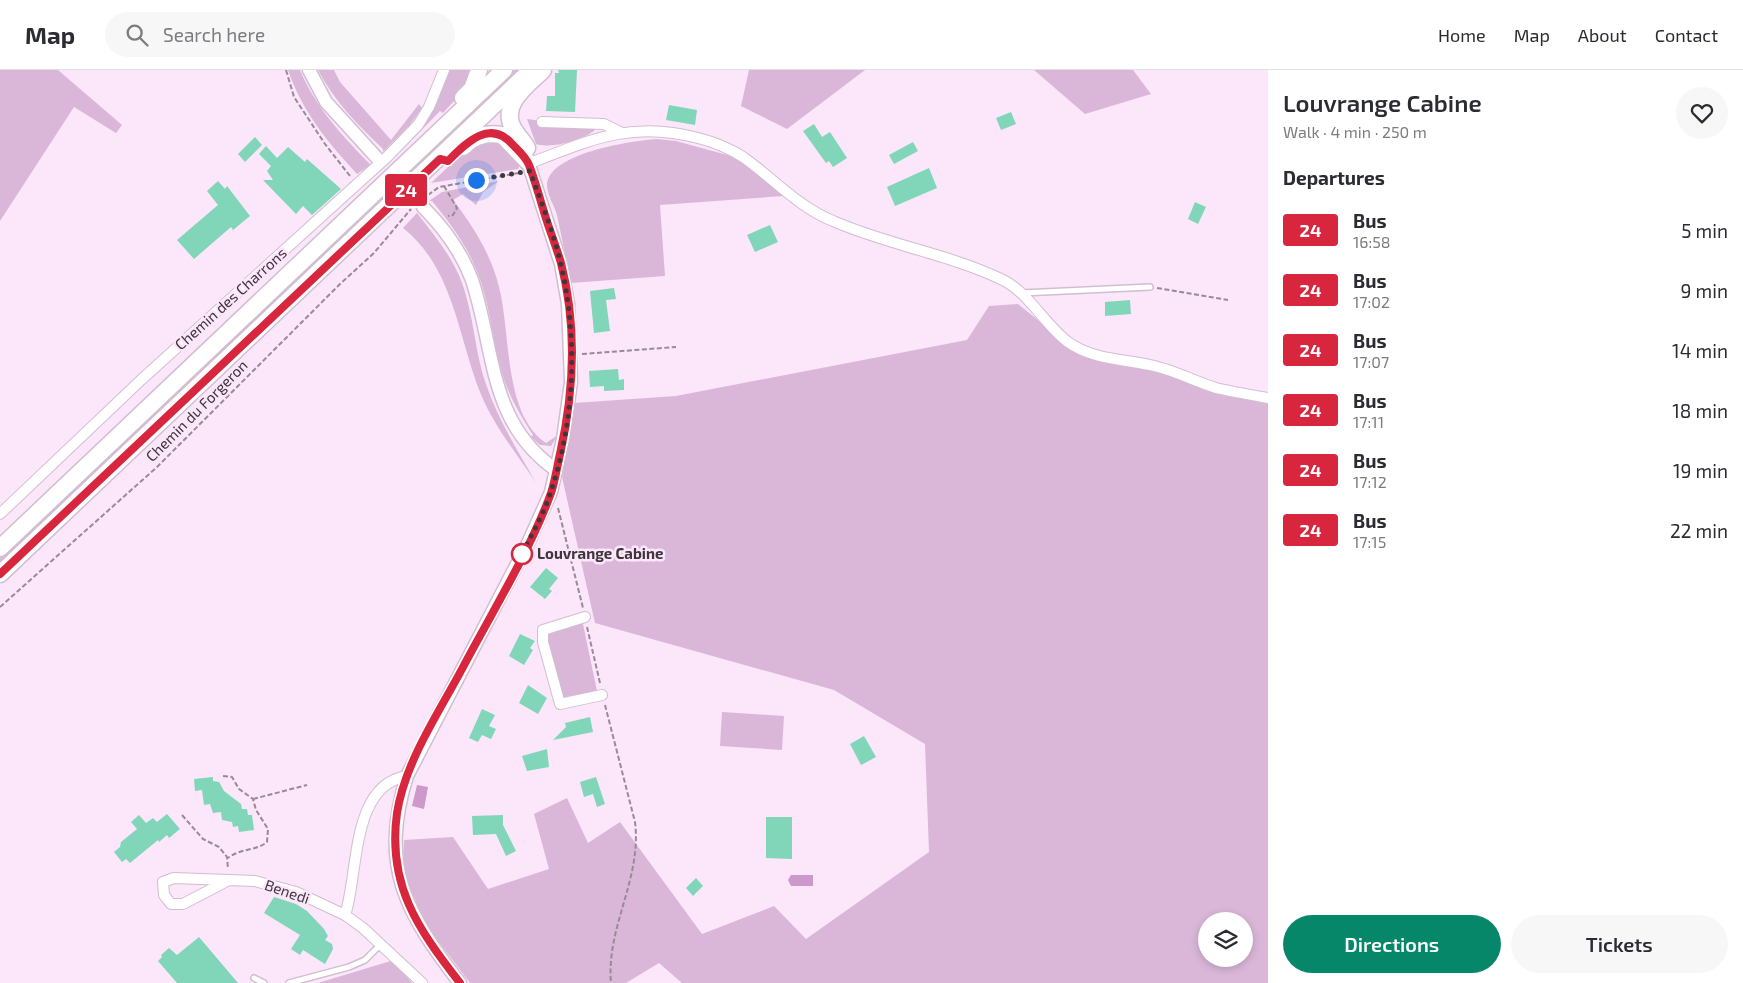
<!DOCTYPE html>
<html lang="en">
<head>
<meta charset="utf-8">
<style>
	body { margin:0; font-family:"Exo 2",sans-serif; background:#f7f7f7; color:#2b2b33; height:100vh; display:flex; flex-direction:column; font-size:19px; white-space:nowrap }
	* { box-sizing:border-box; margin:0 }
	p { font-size:16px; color:#7c7c81 }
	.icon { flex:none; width:28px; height:28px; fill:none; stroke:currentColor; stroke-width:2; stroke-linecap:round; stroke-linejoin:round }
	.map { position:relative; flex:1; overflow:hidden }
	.details { display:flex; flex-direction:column; background:#fff; width:475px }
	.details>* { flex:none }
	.badge { padding:0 10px; border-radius:4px; font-size:18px; line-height:32px }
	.tools { position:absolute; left:1198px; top:842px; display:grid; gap:10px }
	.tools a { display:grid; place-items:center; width:55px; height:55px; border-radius:50%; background:#fff; box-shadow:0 2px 8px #0003; font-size:25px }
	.you { position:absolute; width:25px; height:25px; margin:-12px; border:4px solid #fff; border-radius:50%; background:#1a73e8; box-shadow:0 0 0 8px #1a73e833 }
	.map>.badge { position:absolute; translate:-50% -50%; box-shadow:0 0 0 2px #fff }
	h2 { padding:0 15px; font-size:19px; line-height:45px }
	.round { display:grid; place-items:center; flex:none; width:52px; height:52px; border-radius:26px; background:#f7f7f7 }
	.overview { display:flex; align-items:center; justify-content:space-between; height:85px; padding:0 15px }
	h1 { font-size:24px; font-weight:600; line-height:38px }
	.primary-button { display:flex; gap:10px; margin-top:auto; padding:10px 15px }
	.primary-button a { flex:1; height:58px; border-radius:30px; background:#078769; color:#fff; font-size:20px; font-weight:600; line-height:58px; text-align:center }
	.primary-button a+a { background:#f7f7f7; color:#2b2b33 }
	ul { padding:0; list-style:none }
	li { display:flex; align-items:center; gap:15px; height:60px; padding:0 15px }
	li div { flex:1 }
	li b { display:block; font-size:19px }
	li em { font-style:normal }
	li .badge { min-width:55px; font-weight:700; text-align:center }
	header { display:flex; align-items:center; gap:30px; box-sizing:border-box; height:70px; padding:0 25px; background:#fff; border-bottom:1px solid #e1e1e2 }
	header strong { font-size:24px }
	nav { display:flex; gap:28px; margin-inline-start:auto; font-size:18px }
	.search { width:350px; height:45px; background:#f7f7f7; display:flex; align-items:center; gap:12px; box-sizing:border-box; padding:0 18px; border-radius:28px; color:#7c7c81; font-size:19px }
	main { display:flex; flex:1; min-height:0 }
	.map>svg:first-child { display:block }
	.green { fill:#dab7d9; fill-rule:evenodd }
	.water { fill:#cd98cb }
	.building { fill:#81d6b9 }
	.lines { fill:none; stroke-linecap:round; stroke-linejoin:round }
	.tertiary-tunnel { stroke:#d5c3d4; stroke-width:12; stroke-dasharray:12 6; stroke-linecap:butt }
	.service-casing { stroke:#d2bed1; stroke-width:8 }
	.minor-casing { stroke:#d2bed1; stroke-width:12 }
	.tertiary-casing { stroke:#d2bed1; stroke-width:15 }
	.trunk-casing { stroke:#d2bed1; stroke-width:19 }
	.path { stroke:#988a97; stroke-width:2; stroke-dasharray:5 2.5; stroke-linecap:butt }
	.service { stroke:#fff; stroke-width:5 }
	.minor { stroke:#fff; stroke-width:10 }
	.tertiary { stroke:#fff; stroke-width:12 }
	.trunk { stroke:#fff; stroke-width:16 }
	.line-casing { stroke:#fff; stroke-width:11 }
	.line { stroke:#d7263d; stroke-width:8 }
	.walk { stroke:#3e353d; stroke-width:5; stroke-dasharray:0 9 }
	.stop-dot { fill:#fff; stroke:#d7263d; stroke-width:2.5 }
	.labels { text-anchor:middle; stroke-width:5; stroke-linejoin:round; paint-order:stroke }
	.street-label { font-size:15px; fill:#3e353d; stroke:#fbe6fa }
	.stop-label { font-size:15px; font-weight:bold; fill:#3e353d; stroke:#fbe6fa; text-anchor:start }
</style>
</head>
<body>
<header>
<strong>Map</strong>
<div class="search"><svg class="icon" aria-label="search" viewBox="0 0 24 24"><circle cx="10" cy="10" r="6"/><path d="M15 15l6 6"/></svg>Search here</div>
<nav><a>Home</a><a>Map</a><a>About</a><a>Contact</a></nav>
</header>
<main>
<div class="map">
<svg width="1268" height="913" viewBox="0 0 1268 913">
	<rect width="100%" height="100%" fill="#fbe6fa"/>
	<g class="green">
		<path d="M0 0H58L122 55 116 63 74 37 0 151Z"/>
		<path d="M288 0H300C315 36 342 66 370 94L369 96 357 104C327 71 303 43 288 0Z"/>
		<path d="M318 0H334L340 12 391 70 419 34 422 38 409 56 383 82V79C358 55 334 31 318 0Z"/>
		<path d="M448 0H474L466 18 443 43 440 41 405 77 403 74Z"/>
		<path d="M514 0H522L405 111 401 107Z"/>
		<path d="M749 0H865L787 59 741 36Z"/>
		<path d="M1034 0H1133L1151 24 1085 44Z"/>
		<path d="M527 49 595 58V60C583 70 551 79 536 74Z"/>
		<path d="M657 69 676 71 738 88 783 126 660 135 665 206 571 213C566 191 562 168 557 145 554 135 548 127 547 116 547 83 631 71 657 69Z"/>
		<path d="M500 70 521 93 518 99 431 113 470 76Z"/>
		<path d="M499 111 483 122 476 135 463 124 453 130C473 156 491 184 499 217 511 262 503 344 546 373L558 365 551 376 540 375 531 367 533 365C520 345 509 326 502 303 492 269 490 232 476 199 466 174 449 152 432 131H429L442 122Z"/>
		<path d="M395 114 399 118 0 496V488Z"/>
		<path d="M417 143C431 161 446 179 456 199 474 235 473 277 486 314 498 350 518 381 536 413 517 384 493 355 480 322 458 266 453 197 403 158Z"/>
		<path d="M1018 234 1075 280 1268 331V913H682L659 893 626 913H470L417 843 403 794 404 770 453 767 488 819 549 799 534 744 567 728 588 773 620 752 702 864 774 836 806 869 929 782 925 674 834 620 595 553 562 407 574 333 676 326 967 270 989 236ZM1206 851H1244V889H1206Z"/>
		<path d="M579 552 583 554 597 621 594 624 564 630 547 570 550 561Z"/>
		<path d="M722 642 784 646 782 680 720 676Z"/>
		<path d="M394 890 412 913H318Z"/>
	</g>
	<g class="water">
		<path d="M417 715 428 717 424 739 412 736Z"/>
		<path d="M791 805H813V816H791L788 810Z"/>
	</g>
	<g class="building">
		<path d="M558 0H577L575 42 546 41 547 26H555V3H559Z"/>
		<path d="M669 35 697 40 695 55 666 50Z"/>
		<path d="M1011 42 1016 54 1001 60 996 48Z"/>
		<path d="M814 54 822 67 830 62 847 88 833 97 829 91 826 93 803 61Z"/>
		<path d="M255 67 262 75 245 92 238 84Z"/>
		<path d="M913 72 918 81 894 94 889 85Z"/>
		<path d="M266 76 277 88 288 77 305 92 307 89 341 119 312 145 303 136 296 144 263 110H273L267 101 271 96 259 84Z"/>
		<path d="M929 98 937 118 895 136 887 117Z"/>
		<path d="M218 111 225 119 227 116 250 146 233 160 231 157 194 189 177 170 218 135 207 121Z"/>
		<path d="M1195 132 1206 137 1198 154 1188 149Z"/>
		<path d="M770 155 778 172 755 182 747 165Z"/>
		<path d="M614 218 616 229 606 230 610 261 594 263 590 221Z"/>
		<path d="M1130 230 1131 244 1105 246V232Z"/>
		<path d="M618 299 619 310 624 309V320L604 321V316L590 317 589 301Z"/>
		<path d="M546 498 558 508 549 519 552 521 545 529 530 517Z"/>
		<path d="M520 564 535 571 530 578 533 580 524 595 509 586Z"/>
		<path d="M528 615 547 628 538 644 519 633Z"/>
		<path d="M482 639 495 645 489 656 496 659 491 669 482 665 478 672 469 668Z"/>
		<path d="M590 647 593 662 553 670 566 657 565 653Z"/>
		<path d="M864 666 876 687 861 695 850 674Z"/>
		<path d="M547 679 549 697 527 701 522 686Z"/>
		<path d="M213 707V711L219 712 224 721 241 734 242 739H247L248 745H252L254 760 239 762 238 756 233 757 232 752 222 750 221 742 213 743 210 734 204 735 202 720 195 721 194 709Z"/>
		<path d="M596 707 605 734 597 737 593 724 584 727 580 712Z"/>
		<path d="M167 744 180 759 169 768 167 765 159 772 158 770 130 793 126 789 122 792 114 782 120 777 121 772 137 759 131 752 139 745 146 753 153 748 157 752Z"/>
		<path d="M503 745V755L516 781 506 786 496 764 473 765 472 746Z"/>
		<path d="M766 747H792V789L766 788Z"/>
		<path d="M696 808 703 816 693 826 686 818Z"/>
		<path d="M274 827 296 834 307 841 324 859 328 866 325 870 332 874 333 879 325 894 303 880 300 885 291 879 300 865 264 843Z"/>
		<path d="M199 867 238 913H177L158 891 162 887 161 885 169 878 177 885Z"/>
	</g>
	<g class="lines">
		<path class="tertiary-tunnel" d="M377 88 423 137"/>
		<g class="service-casing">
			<g id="service">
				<path d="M1022 223 1150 217"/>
				<path d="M254 908 264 913"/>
				<path d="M289 913 349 897 365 890 381 874"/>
			</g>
		</g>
		<g class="minor-casing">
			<g id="minor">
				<path d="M542 52 604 54 622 63"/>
				<path d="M528 94C590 70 631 50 698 68 714 72 729 78 743 87 773 108 798 137 833 151 888 175 949 184 1003 210 1029 223 1045 255 1068 272 1094 291 1129 289 1158 297 1178 302 1196 312 1216 318 1233 322 1251 325 1268 328"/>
				<path d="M0 444 141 310 387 87 418 55 429 37 444 0"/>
				<path d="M585 547 543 560V572L560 634 602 625"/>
				<path d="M407 706C350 715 359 804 345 845L363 858 422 913"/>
				<path d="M227 811 183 834H171L164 825 163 812 174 808 255 811 296 822 345 845"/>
			</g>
		</g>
		<g class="tertiary-casing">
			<g id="tertiary">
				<path d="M309 0 326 32 377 88"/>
				<path d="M423 137C443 157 462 183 472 210 495 279 488 353 556 400"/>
				<path d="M460 913C405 842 379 796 407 706L529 471 551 422 563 369 571 312 568 234 561 194 528 92"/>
			</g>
		</g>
		<g class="trunk-casing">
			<g id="trunk">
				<path d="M463 28 472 19 479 0"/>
				<path d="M463 77C475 65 486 63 502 65L528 92"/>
				<path d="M527 78C523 71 517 65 513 58 500 34 528 15 543 0"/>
				<path d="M0 478 504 0"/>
				<path d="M0 504 531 0"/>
			</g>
		</g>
		<g class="path">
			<path d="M286 0 294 27 325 74 350 106"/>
			<path d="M444 116 457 138 453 145 448 146"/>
			<path d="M428 125 439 117 519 103"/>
			<path d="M1157 218 1228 230"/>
			<path d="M582 284 676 277"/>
			<path d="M558 438 583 538"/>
			<path d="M0 537 157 397 340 214 374 183 411 139"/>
			<path d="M587 557 600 613"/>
			<path d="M605 635 635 752C642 809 606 857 611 913"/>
			<path d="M223 706 232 707 239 719 253 729 256 740 268 759 267 772C256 781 241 778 228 788"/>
			<path d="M253 729 307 715"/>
			<path d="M182 745 203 769 219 777 227 787 228 799"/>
		</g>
		<use href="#service" class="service"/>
		<use href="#minor" class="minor"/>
		<use href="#tertiary" class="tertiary"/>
		<use href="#trunk" class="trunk"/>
	</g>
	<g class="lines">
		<g class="line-casing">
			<path id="line" d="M0 504 440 89 448 91C466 73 490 48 513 75 519 81 526 87 529 95 535 110 539 126 544 142 549 159 556 176 561 193 577 255 574 322 560 384 557 397 555 411 551 423 530 481 491 544 462 599 438 644 405 692 397 743 387 815 418 859 460 913"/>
		</g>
		<use href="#line" class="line"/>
		<path class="walk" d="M476 110 530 101C541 132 554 163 561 195 578 268 575 350 551 421 544 444 531 466 520 487L522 484"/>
	</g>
	<circle class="stop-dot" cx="522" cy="484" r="10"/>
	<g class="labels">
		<g class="street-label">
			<text transform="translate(231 229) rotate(-42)" y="5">Chemin des Charrons</text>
			<text transform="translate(197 341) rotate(-45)" y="5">Chemin du Forgeron</text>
			<text transform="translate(287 822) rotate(19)" y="5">Benedi</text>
		</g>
		<g class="stop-label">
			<text x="537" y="489">Louvrange Cabine</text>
		</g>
	</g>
</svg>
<div class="tools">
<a><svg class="icon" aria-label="layers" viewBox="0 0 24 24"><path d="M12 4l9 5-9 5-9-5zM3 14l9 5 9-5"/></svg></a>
</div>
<div class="you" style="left:476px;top:110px"></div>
<b class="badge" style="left:406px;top:120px;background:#d7263d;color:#fff">24</b>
</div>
<section class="details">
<div class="overview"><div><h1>Louvrange Cabine</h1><p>Walk · 4 min · 250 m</p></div><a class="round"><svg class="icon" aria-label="heart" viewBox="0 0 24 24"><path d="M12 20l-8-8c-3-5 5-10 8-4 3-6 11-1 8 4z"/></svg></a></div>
<h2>Departures</h2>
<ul>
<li><span class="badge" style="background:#d7263d;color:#fff">24</span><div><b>Bus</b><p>16:58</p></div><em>5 min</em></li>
<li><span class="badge" style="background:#d7263d;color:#fff">24</span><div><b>Bus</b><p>17:02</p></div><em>9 min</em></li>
<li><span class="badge" style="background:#d7263d;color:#fff">24</span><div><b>Bus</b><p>17:07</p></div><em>14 min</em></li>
<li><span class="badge" style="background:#d7263d;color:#fff">24</span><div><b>Bus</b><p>17:11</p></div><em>18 min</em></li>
<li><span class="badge" style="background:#d7263d;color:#fff">24</span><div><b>Bus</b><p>17:12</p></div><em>19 min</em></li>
<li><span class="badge" style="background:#d7263d;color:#fff">24</span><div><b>Bus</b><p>17:15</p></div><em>22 min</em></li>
</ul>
<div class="primary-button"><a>Directions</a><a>Tickets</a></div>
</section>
</main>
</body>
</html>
